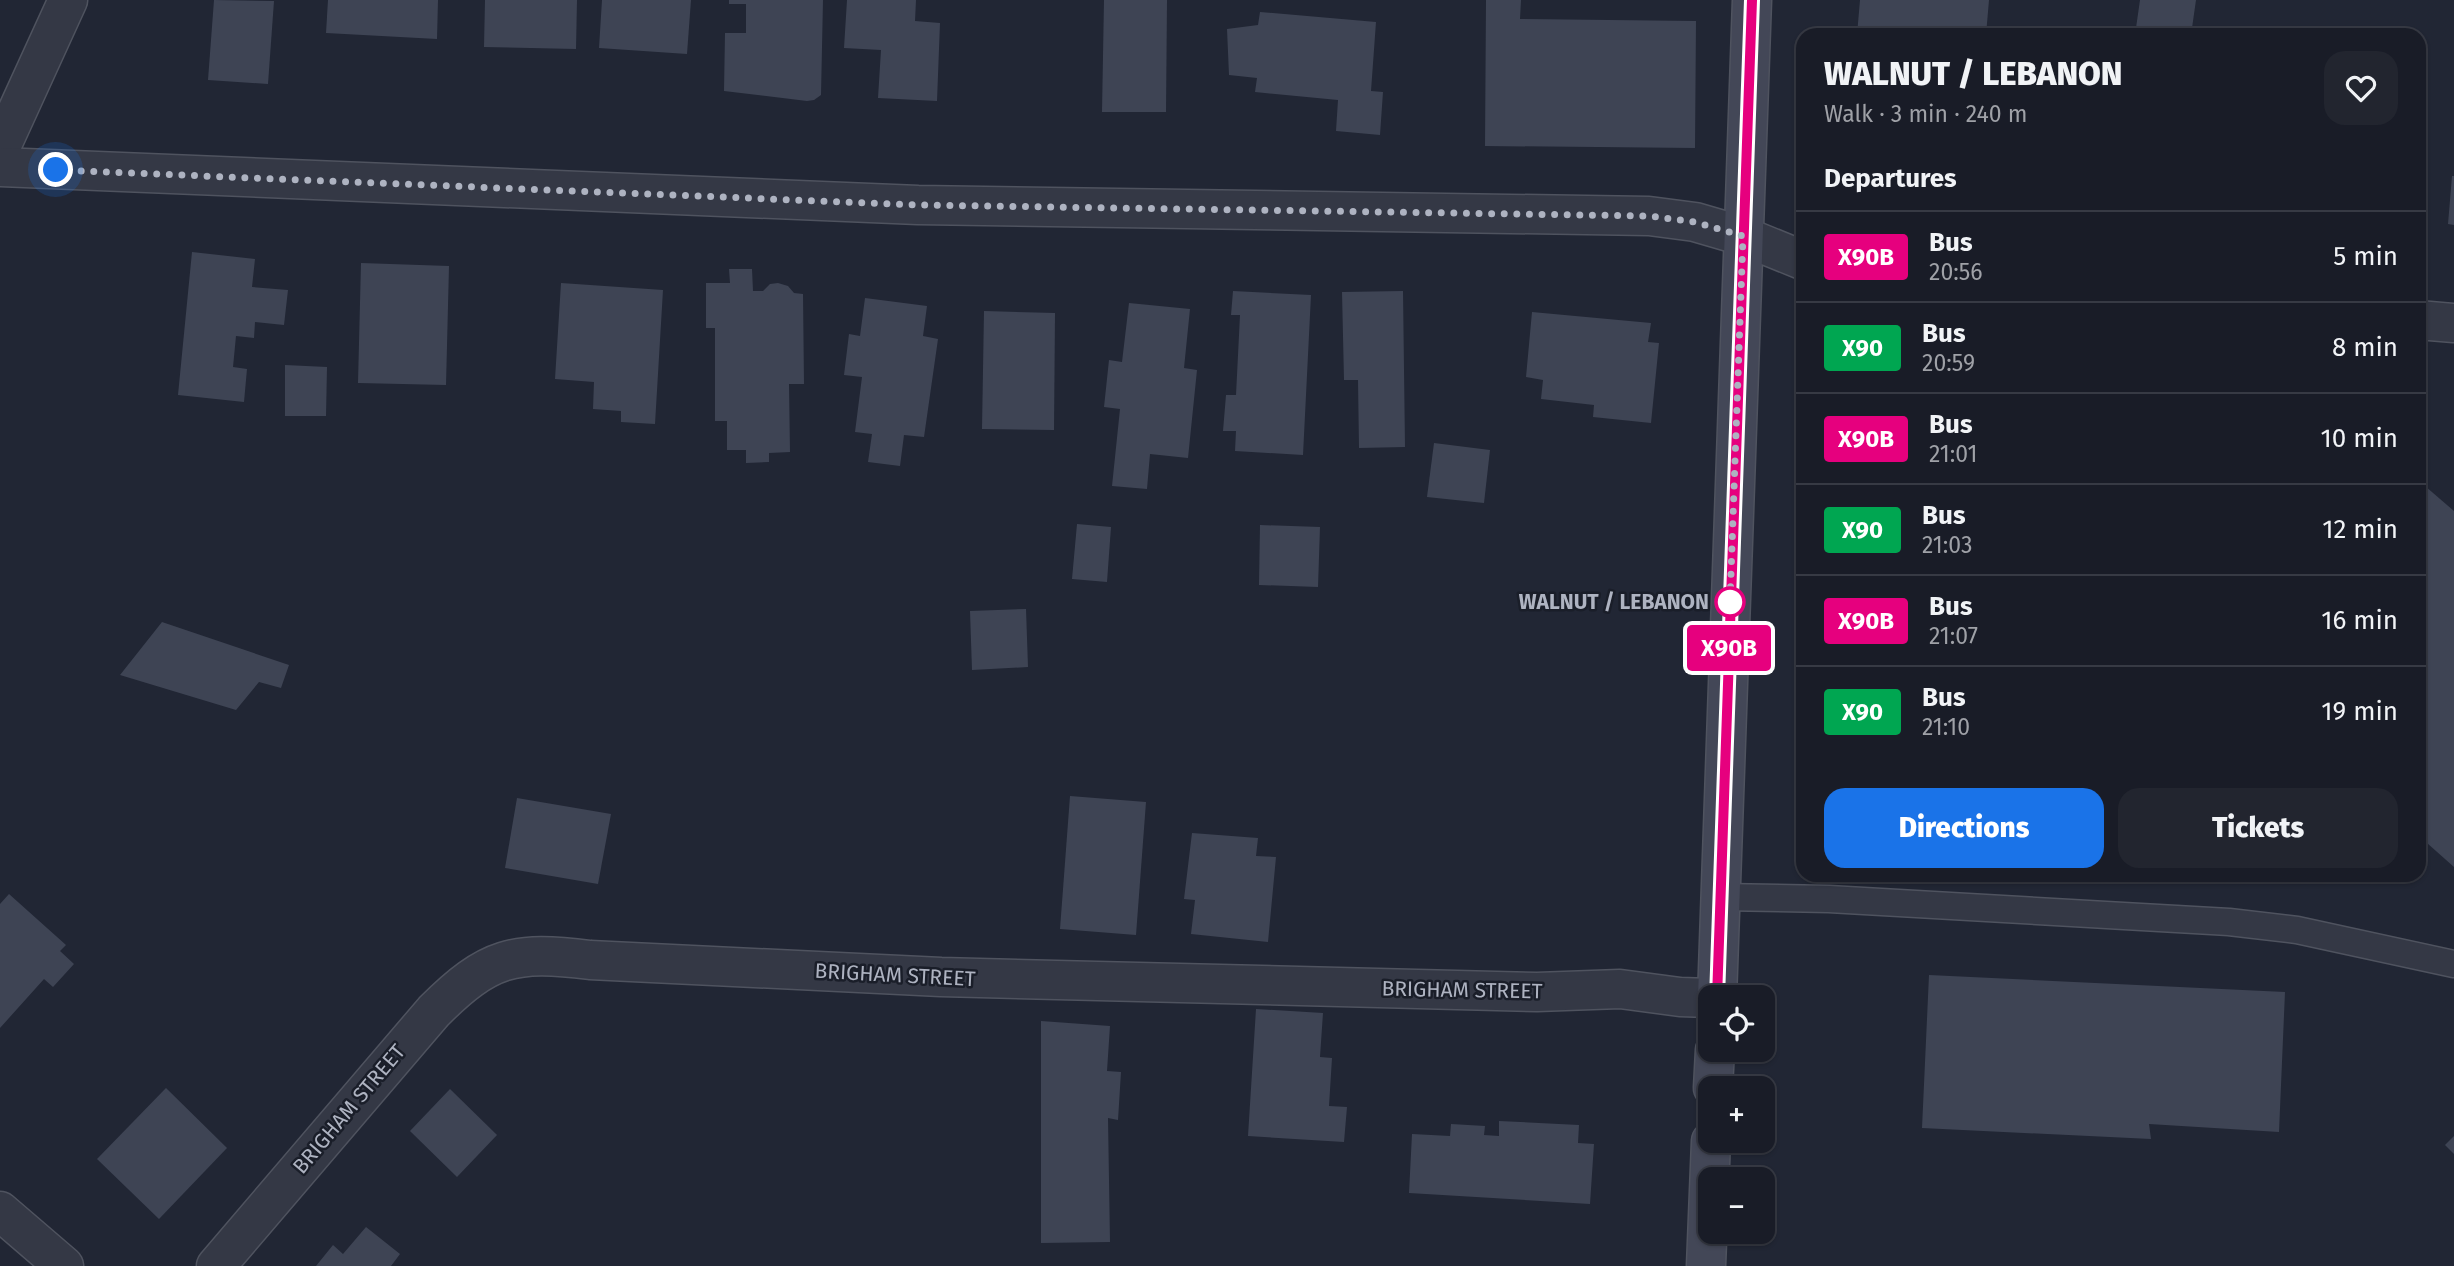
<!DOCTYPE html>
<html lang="en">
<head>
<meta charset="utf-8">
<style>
	body { margin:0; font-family:"Fira Sans",sans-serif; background:#22252f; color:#f1f3f6; height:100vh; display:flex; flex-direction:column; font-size:26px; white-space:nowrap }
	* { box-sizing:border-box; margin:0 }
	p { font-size:23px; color:#9fa1a7 }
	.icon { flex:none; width:38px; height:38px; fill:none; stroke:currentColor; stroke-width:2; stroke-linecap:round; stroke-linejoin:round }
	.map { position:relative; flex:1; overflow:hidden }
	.details { position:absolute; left:1796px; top:28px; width:630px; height:854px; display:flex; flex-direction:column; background:#191c27; border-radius:21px; box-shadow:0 2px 5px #0004,0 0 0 2px #373a44 }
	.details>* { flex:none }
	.badge { padding:0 14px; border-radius:5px; font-size:24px; line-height:46px }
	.controls { position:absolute; left:1698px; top:985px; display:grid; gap:14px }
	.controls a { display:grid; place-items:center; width:77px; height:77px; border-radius:14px; background:#191c27; box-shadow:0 2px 5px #0004,0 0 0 2px #373a44; font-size:35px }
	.you { position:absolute; width:35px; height:35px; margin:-18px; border:5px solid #fff; border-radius:50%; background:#1a73e8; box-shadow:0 0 0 10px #1a73e833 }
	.map>.badge { position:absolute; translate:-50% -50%; box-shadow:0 0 0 4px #fff }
	h2 { padding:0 28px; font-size:26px; line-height:63px }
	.round { display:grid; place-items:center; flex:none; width:74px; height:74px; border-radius:21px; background:#22252f }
	.head { display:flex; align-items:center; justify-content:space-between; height:119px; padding:0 28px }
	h1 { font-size:33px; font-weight:800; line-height:52px }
	.action { display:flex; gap:14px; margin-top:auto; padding:14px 28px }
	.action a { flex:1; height:80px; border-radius:21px; background:#1a73e8; color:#fff; font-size:28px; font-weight:800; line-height:80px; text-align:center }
	.action a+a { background:#22252f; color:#f1f3f6 }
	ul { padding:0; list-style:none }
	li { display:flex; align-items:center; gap:21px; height:91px; padding:0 28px; border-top:2px solid #373a44 }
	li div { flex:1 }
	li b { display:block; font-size:26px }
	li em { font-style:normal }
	li .badge { min-width:77px; font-weight:700; text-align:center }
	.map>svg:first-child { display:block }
	.building { fill:#3e4454 }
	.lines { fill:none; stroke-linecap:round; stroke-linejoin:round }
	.lane-casing { stroke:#4f535f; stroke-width:29 }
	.street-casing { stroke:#4f535f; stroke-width:41 }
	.secondary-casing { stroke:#4f535f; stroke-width:41 }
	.lane { stroke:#343845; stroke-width:26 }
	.street { stroke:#343845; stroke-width:38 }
	.secondary { stroke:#434757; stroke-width:38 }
	.line-casing { stroke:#fff; stroke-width:16 }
	.line { stroke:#e6007e; stroke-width:10 }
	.walk { stroke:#aeb3c1; stroke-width:7; stroke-dasharray:0 12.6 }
	.stop-dot { fill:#fff; stroke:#e6007e; stroke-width:3.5 }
	.labels { text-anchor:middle; stroke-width:5; stroke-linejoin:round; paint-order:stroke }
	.stop-label { font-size:21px; font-weight:bold; fill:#aeb3c1; stroke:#1a1e29; text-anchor:end }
	.street-label { font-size:21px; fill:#aeb3c1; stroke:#1a1e29 }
</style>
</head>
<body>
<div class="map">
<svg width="2454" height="1266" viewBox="0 0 2454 1266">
	<rect width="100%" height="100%" fill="#212634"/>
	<g class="building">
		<path d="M214 0 274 1 268 84 208 80Z"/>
		<path d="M328 0H438L437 39 326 33Z"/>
		<path d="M485 0H577L576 49 484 47Z"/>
		<path d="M602 0H691L687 54 599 48Z"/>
		<path d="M729 0H823L821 95 814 100 807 101 724 91 725 33H746V4H729Z"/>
		<path d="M847 0H916L915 21 940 23 937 101 878 98 881 50 844 48Z"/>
		<path d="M1104 0H1167L1166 112H1102Z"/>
		<path d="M1486 0H1521L1520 19 1696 21 1695 148 1485 146Z"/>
		<path d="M1860 0H1989L1986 35H1857Z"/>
		<path d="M2140 0H2196L2191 35H2135Z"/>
		<path d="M1260 12 1376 22 1371 91 1383 92 1380 135 1336 131 1338 100 1255 92 1257 78 1229 75 1227 29 1258 25Z"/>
		<path d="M2452 176H2454V225L2448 224Z"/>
		<path d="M192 252 255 259 252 287 288 290 284 325 255 322 254 338 236 336 233 367 247 369 244 402 178 395Z"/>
		<path d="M361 263 449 266 446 385 358 383Z"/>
		<path d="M729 269H752L753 291H763L770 284 778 283 788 286 794 293 803 294 804 384H789L790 452 769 453V462L746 463V450H727V421H715V328H706V283H730Z"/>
		<path d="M561 283 663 290 655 424 621 422V411L593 409 594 382 555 379Z"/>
		<path d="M1233 291 1311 295 1303 455 1235 451 1236 431H1223L1226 395H1236L1240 315H1231Z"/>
		<path d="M1403 291 1405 447 1359 448 1358 380H1344L1342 292Z"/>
		<path d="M865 298 927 306 923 336 938 339 924 437 904 435 900 466 868 462 872 434 855 432 862 377 844 375 849 334 860 336Z"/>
		<path d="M1129 303 1190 309 1184 368 1197 370 1188 458 1150 454 1147 489 1112 486 1120 409 1104 407 1109 360 1122 362Z"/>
		<path d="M984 311 1055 313 1054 430 982 429Z"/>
		<path d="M1532 312 1651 323 1648 342 1659 343 1651 423 1593 417 1594 405 1541 399 1543 380 1526 377Z"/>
		<path d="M285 365 327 367 326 416H285Z"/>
		<path d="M1434 443 1490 450 1484 503 1427 497Z"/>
		<path d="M2418 480 2454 511V867L2418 835Z"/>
		<path d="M1077 524 1111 527 1107 582 1072 579Z"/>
		<path d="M1260 525 1320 527 1318 587 1259 585Z"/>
		<path d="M1026 609 1028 667 972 670 970 611Z"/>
		<path d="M162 622 289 665 281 688 259 682 236 710 120 675Z"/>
		<path d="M1070 796 1146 802 1136 935 1060 929Z"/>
		<path d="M517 798 611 814 598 884 505 868Z"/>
		<path d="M1192 833 1258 838 1256 856 1276 857 1268 942 1191 934 1195 900 1184 899Z"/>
		<path d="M9 894 66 945 60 951 74 964 53 987 44 979 0 1028V904Z"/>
		<path d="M1929 975 2285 992 2279 1132 2149 1124 2151 1139 1922 1128Z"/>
		<path d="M1256 1009 1323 1013 1320 1057 1332 1058 1329 1106 1347 1107 1344 1142 1248 1136Z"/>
		<path d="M1041 1021 1110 1026 1107 1071 1121 1072 1118 1120 1108 1118 1110 1242 1041 1243Z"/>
		<path d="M166 1088 227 1148 159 1219 97 1159Z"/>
		<path d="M450 1089 497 1135 457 1177 410 1131Z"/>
		<path d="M1499 1121 1579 1125 1578 1143 1594 1144 1590 1204 1409 1193 1412 1134 1450 1136 1451 1124 1485 1126 1484 1135 1499 1136Z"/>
		<path d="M2454 1136V1154L2445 1145Z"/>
		<path d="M366 1227 400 1254 391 1266H316L333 1245 343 1254Z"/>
	</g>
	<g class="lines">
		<g class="lane-casing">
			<path id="lane" d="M1719 897 1829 899 2229 922 2297 930 2454 964"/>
		</g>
		<g class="street-casing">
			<g id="street">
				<path d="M0 149 68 0"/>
				<path d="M0 167 918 205 1649 216 1695 222 1743 236 1802 260"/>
				<path d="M2418 320 2454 323"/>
				<path d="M0 1211 64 1266"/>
				<path d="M216 1266 434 1011C488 957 514 950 590 960L941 977 1537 992 1620 989 1680 997 1710 998"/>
			</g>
		</g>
		<g class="secondary-casing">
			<g id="secondary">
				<path d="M1717 998 1752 0"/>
				<path d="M1713 1088 1715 1050"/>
				<path d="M1706 1266 1711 1141"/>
			</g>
		</g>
		<use href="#lane" class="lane"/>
		<use href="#street" class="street"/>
		<use href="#secondary" class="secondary"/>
	</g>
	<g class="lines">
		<g class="line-casing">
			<path id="line" d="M1717 998 1752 0"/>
		</g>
		<use href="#line" class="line"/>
		<path class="walk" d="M56 170 918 205 1649 216 1695 222 1743 236 1730 602"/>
	</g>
	<circle class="stop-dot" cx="1730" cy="602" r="14"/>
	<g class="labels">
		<g class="stop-label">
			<text x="1709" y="609">WALNUT / LEBANON</text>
		</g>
		<g class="street-label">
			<text transform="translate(895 975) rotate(3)" y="7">BRIGHAM STREET</text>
			<text transform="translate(1462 990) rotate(1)" y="7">BRIGHAM STREET</text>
			<text transform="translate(349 1109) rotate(-50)" y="7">BRIGHAM STREET</text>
		</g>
	</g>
</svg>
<div class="controls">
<a><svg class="icon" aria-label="locate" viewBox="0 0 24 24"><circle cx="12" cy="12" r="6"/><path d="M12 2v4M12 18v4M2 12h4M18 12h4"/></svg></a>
<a>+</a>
<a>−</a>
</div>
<div class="you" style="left:56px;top:170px"></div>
<b class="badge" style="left:1729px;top:648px;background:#e6007e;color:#fff">X90B</b>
<section class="details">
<div class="head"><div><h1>WALNUT / LEBANON</h1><p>Walk · 3 min · 240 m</p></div><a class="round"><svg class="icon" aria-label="heart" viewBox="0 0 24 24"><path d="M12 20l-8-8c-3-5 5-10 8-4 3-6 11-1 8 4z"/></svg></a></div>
<h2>Departures</h2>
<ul>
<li><span class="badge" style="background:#e6007e;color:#fff">X90B</span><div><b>Bus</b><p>20:56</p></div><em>5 min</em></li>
<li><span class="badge" style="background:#00a651;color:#fff">X90</span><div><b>Bus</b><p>20:59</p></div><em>8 min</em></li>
<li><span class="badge" style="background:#e6007e;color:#fff">X90B</span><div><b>Bus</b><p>21:01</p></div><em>10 min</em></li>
<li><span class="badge" style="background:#00a651;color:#fff">X90</span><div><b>Bus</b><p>21:03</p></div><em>12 min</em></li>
<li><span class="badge" style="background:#e6007e;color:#fff">X90B</span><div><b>Bus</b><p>21:07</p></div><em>16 min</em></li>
<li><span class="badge" style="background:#00a651;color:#fff">X90</span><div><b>Bus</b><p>21:10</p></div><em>19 min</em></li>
</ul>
<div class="action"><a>Directions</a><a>Tickets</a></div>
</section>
</div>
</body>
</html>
